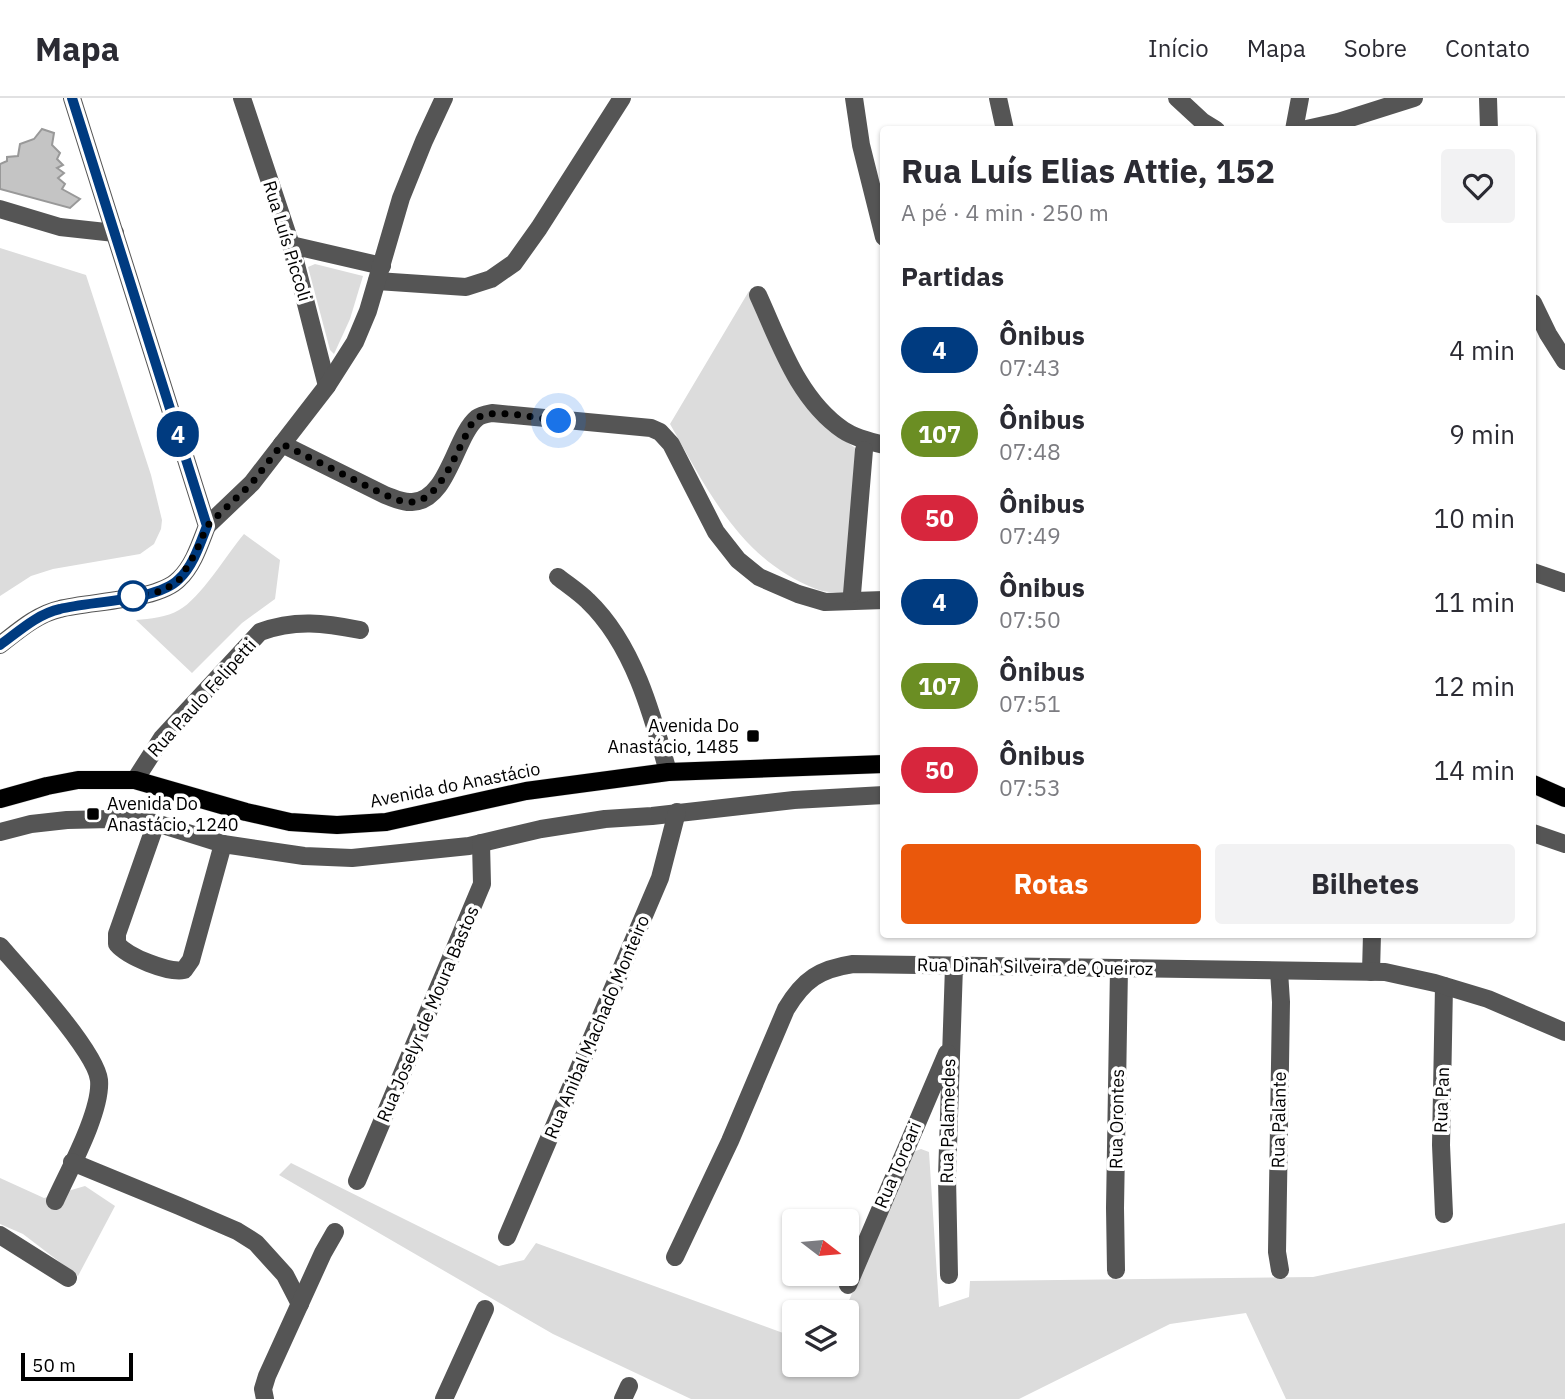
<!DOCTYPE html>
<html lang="pt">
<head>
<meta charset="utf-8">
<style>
	body { margin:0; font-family:"IBM Plex Sans",sans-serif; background:#f2f2f3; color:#2b2b33; height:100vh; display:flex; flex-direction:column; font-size:26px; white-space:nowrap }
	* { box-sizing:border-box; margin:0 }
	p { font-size:23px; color:#7c7c81 }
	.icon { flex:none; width:38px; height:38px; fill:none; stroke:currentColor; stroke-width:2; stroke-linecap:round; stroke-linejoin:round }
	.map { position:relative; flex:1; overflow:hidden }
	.side { position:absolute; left:880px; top:28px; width:656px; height:812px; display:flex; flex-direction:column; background:#fff; border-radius:7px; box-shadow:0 2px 5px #0004 }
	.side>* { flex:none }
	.badge { padding:0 14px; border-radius:23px; font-size:24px; line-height:46px }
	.needle { width:46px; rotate:106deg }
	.buttons { position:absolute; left:782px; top:1111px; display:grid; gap:14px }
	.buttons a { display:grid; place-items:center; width:77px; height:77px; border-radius:7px; background:#fff; box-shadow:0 2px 5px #0004; font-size:35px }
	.scale { position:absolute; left:21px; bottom:18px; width:112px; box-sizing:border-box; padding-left:7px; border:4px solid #000; border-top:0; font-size:19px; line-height:24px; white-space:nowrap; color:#000; -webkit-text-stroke:5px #fff; paint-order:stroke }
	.you { position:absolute; width:35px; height:35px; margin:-18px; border:5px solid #fff; border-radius:50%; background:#1a73e8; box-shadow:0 0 0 10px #1a73e833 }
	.map>.badge { position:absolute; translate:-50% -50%; box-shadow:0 0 0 4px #fff }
	h2 { padding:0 21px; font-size:26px; line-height:63px }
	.round { display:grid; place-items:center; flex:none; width:74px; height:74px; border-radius:7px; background:#f2f2f3 }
	.overview { display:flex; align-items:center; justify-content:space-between; height:119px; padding:0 21px }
	h1 { font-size:33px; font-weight:700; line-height:52px }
	.cta { display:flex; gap:14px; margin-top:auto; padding:14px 21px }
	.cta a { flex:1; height:80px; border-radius:7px; background:#ea580c; color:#fff; font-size:28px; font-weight:700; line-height:80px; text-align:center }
	.cta a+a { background:#f2f2f3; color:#2b2b33 }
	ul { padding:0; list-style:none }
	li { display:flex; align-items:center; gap:21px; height:84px; padding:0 21px }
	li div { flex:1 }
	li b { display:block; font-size:26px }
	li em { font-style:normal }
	li .badge { min-width:77px; font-weight:700; text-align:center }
	header { display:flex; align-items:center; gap:42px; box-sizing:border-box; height:98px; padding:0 35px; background:#fff; border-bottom:2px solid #e1e1e2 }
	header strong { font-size:33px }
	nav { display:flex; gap:38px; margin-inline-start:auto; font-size:24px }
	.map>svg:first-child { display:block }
	.green { fill:#dcdcdc }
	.building { fill:#c4c4c4; stroke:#999; stroke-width:2 }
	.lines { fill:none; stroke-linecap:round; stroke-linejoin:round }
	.major-casing { stroke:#dbdbdb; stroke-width:19 }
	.minor { stroke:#555; stroke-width:18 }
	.major { stroke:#000; stroke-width:18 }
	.line-casing { stroke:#fff; stroke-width:16 }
	.line { stroke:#003b80; stroke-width:10 }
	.walk { stroke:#000; stroke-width:7; stroke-dasharray:0 12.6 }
	.stop-dot { fill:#fff; stroke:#003b80; stroke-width:3.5 }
	.poi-dot { fill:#000; stroke:#fff; stroke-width:2.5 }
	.labels { text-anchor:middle; stroke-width:7; stroke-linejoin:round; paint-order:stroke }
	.street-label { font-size:18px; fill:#000; stroke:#fff }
	.poi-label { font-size:18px; fill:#000; stroke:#fff; text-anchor:end }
</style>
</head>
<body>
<header>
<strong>Mapa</strong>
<nav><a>Início</a><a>Mapa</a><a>Sobre</a><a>Contato</a></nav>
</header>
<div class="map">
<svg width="1565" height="1301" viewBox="0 0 1565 1301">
	<rect width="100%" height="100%" fill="#fff"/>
	<g class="green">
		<path d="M0 150 86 177 151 377 162 422 161 431 154 446 140 456 53 471 31 478 0 498Z"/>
		<path d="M315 166 363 178 350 221 334 256 330 252 308 169Z"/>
		<path d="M749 193 754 207 835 336 857 351 848 495C838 494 825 495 816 491 740 461 708 393 670 326Z"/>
		<path d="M244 436 280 462 275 501 242 525 192 575 136 522C150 521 167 519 179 512 200 501 227 456 244 436Z"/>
		<path d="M921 1051 929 1054 939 1209 969 1199 970 1183 1313 1179 1565 1125V1301H1286L1246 1215 1170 1226 1019 1301H691L553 1236 279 1077 291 1065 499 1168 524 1162 536 1145 794 1239V1267H847V1239L852 1237 847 1228V1214H844L913 1054Z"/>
		<path d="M0 1080 44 1100 85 1088 115 1108 78 1178 23 1136 0 1126Z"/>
	</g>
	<path class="building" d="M42 31 54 35 52 47 60 55 57 61 63 67 57 70 64 75 58 80 65 86 62 91 80 101 70 110 0 91V66L7 63V59L18 58 20 46 34 41Z"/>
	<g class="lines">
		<g class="major-casing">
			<g id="major">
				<path d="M1533 686 1565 700"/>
				<path d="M0 701 47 688 78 682H135L246 714 290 724 337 727 386 724 526 693 668 674 884 666"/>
			</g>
		</g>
		<g class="minor">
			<path d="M242 0 291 147 327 288"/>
			<path d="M854 0 861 47 884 139"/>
			<path d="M998 0 1005 32"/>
			<path d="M1177 0 1203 24 1216 32"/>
			<path d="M1488 0 1489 32"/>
			<path d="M1294 32 1300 0"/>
			<path d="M1302 32 1338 24 1414 0"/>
			<path d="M0 111 60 129 115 135"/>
			<path d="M291 147 382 168"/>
			<path d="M377 183 466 189 491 181 514 165 539 130 622 0"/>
			<path d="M758 197C780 245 798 301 843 332 855 340 871 344 884 347"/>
			<path d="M1533 205 1548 236 1565 263"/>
			<path d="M282 346 385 397C394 400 402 405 412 404 448 403 455 338 477 320 481 317 487 316 492 315L651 330 660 334 671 346 716 434 738 462 759 479 798 496 825 504 884 502"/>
			<path d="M207 428 252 385 327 288 355 244 368 213 401 100 424 43 444 0"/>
			<path d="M1533 474 1565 485"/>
			<path d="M558 479C568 487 579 494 588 503 633 546 652 615 668 674"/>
			<path d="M852 496 864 352"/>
			<path d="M0 547C18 533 37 516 60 511 91 503 158 503 179 481 193 468 200 446 207 428L72 0"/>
			<path d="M135 682 162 640 260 534C295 521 325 525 360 532"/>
			<path d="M156 725 117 836V846C128 859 168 875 184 872L191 862 223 746"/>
			<path d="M0 734 31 726 67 722 111 721 156 725 223 746 304 758 352 760 469 748 541 731 605 721 652 718 794 702 884 697"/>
			<path d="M1533 735 1565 746"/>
			<path d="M0 848C22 873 96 953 99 982 102 1013 68 1074 55 1103"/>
			<path d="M1279 873 1281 904 1277 1154 1280 1172"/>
			<path d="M1371 874 1372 836"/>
			<path d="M72 1064 179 1108 237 1133 256 1145 285 1177 300 1206"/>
			<path d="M357 1083 482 786 481 745"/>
			<path d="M1444 1116 1441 1047 1444 888"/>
			<path d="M0 1137 68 1180"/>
			<path d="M507 1139 660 780 677 714"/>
			<path d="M675 1159 730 1043 786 911C804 881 820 871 853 866L1385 874 1435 885 1488 901 1565 934"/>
			<path d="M1116 1172 1115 1110 1119 870"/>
			<path d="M949 1177 947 1079 954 868"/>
			<path d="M848 1187 947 955"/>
			<path d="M265 1301 263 1291 267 1278 323 1155 335 1134"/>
			<path d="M444 1301 485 1211"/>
			<path d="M623 1301 629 1288"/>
		</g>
		<use href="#major" class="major"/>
	</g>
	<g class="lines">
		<g class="line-casing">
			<path id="line" d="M0 547C18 534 37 516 60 511 90 503 158 503 179 481 193 468 200 446 207 428L72 0"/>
		</g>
		<use href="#line" class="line"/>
		<path class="walk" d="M133 498 163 493 180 481 196 454 207 428 252 385 282 346 385 397C394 400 402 405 411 404 437 404 454 360 464 341 468 333 471 323 479 319 494 310 541 321 559 323"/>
	</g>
	<circle class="stop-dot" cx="133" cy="498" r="14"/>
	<g class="poi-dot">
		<rect x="746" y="631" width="14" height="14" rx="3.5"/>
		<rect x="86" y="709" width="14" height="14" rx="3.5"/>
	</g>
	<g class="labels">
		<g class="street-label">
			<text transform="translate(287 143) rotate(73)" y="6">Rua Luís Piccoli</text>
			<text transform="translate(202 600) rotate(-48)" y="6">Rua Paulo Felipetti</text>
			<text transform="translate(455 687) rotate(-11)" y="6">Avenida do Anastácio</text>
			<text transform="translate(1035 869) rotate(1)" y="6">Rua Dinah Silveira de Queiroz</text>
			<text transform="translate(428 916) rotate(-67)" y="6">Rua Joselyr de Moura Bastos</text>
			<text transform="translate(597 929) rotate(-67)" y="6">Rua Anibal Machado Monteiro</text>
			<text transform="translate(1442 1002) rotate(-88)" y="6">Rua Pan</text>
			<text transform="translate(1117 1021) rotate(-89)" y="6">Rua Orontes</text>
			<text transform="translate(1279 1022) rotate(-89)" y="6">Rua Palante</text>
			<text transform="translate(948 1023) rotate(-89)" y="6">Rua Palamedes</text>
			<text transform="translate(898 1067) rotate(-67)" y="6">Rua Toroari</text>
		</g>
		<g class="poi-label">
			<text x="739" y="634">Avenida Do<tspan x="739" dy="21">Anastácio, 1485</tspan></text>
			<text x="107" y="712" text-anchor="start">Avenida Do<tspan x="107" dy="21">Anastácio, 1240</tspan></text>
		</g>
	</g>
</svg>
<div class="buttons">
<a><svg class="needle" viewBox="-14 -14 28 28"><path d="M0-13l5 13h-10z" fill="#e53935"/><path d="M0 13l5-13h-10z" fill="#7c7c81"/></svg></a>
<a><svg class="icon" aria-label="layers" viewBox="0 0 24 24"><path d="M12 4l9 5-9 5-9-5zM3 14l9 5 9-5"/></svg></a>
</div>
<div class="scale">50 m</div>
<div class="you" style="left:559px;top:323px"></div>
<b class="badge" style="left:178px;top:336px;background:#003b80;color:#fff">4</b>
<section class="side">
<div class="overview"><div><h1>Rua Luís Elias Attie, 152</h1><p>A pé · 4 min · 250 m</p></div><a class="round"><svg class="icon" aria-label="heart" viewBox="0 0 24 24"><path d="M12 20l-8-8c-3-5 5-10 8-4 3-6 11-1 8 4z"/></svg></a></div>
<h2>Partidas</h2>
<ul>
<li><span class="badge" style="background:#003b80;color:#fff">4</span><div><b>Ônibus</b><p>07:43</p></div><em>4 min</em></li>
<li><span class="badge" style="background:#6b8e23;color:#fff">107</span><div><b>Ônibus</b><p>07:48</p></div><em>9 min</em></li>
<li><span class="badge" style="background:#d7263d;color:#fff">50</span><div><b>Ônibus</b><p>07:49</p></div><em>10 min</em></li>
<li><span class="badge" style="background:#003b80;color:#fff">4</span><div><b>Ônibus</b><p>07:50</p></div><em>11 min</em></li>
<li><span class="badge" style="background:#6b8e23;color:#fff">107</span><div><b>Ônibus</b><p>07:51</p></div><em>12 min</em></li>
<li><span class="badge" style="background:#d7263d;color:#fff">50</span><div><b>Ônibus</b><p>07:53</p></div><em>14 min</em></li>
</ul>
<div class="cta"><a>Rotas</a><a>Bilhetes</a></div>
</section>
</div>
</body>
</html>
